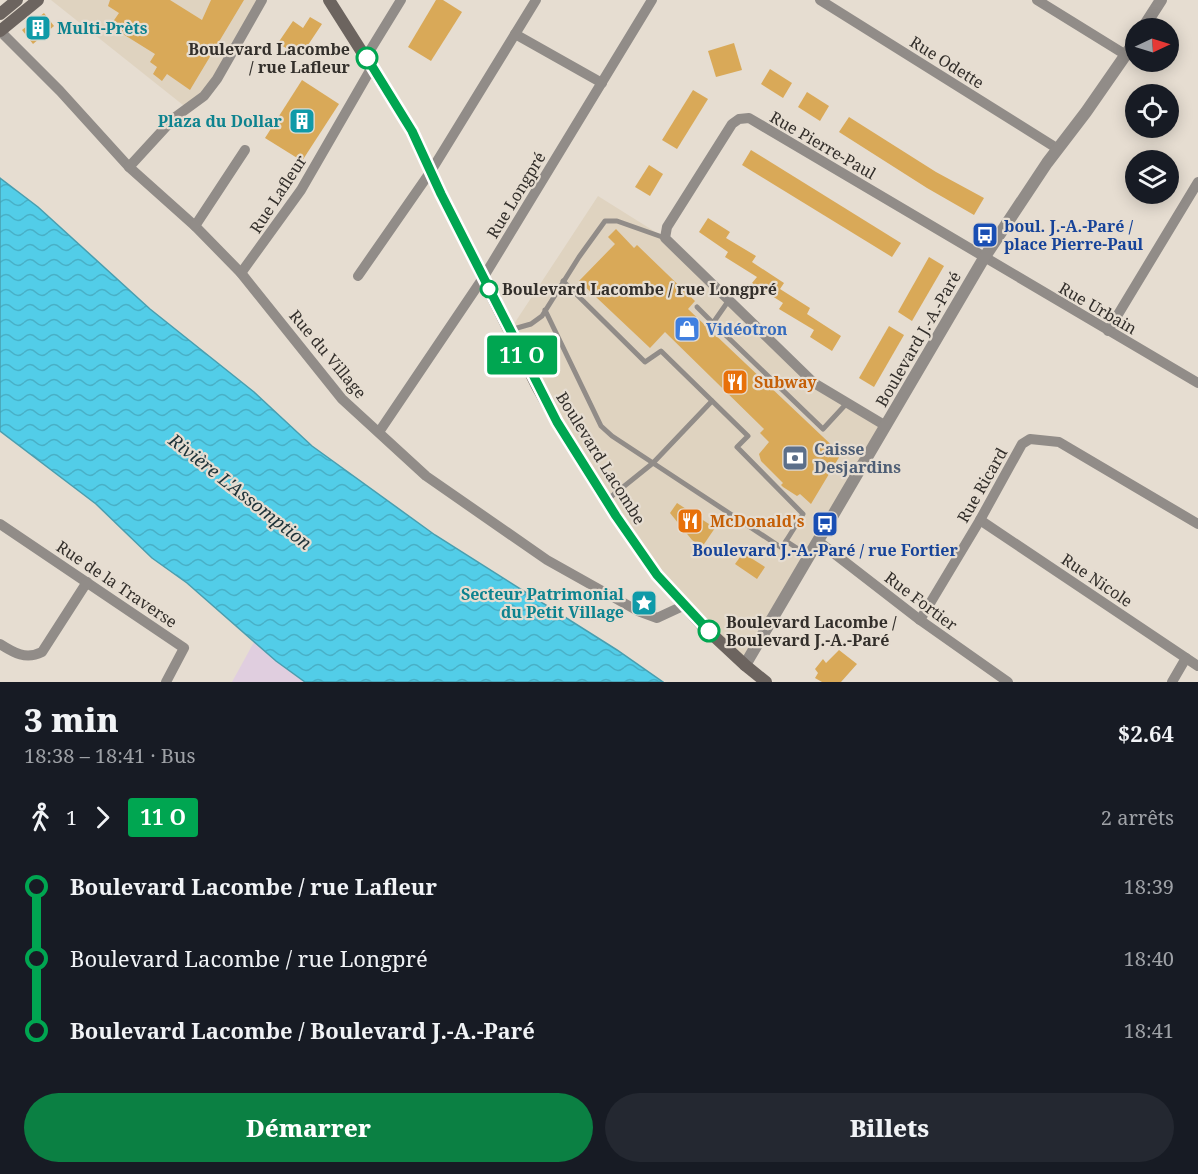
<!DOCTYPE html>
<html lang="fr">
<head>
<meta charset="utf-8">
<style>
	body { margin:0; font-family:"Noto Serif",serif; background:#242831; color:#f1f3f6; height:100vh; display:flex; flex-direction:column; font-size:22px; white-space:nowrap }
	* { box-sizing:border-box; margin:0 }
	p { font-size:20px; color:#9ea1a6 }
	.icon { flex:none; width:33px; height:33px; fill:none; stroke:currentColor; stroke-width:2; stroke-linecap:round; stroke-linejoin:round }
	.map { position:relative; height:682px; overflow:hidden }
	.sheet { display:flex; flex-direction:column; background:#171b24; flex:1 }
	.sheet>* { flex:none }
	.badge { padding:0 12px; border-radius:4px; font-size:21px; line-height:39px }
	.needle { width:39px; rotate:86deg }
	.fabs { position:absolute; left:1125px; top:18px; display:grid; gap:12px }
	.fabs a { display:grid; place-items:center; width:54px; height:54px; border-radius:50%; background:#171b24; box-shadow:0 3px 15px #0003; font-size:30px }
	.map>.badge { position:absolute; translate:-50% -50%; box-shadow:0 0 0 3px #fff }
	.legs { display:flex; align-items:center; gap:9px; height:66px; padding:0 24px; font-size:20px }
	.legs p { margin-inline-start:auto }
	.head { display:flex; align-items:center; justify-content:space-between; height:102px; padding:0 24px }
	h1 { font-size:33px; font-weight:800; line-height:45px }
	.primary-button { display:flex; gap:12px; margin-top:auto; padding:12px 24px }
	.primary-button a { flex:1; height:69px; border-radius:36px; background:#0b8043; color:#fff; font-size:24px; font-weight:800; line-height:69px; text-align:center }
	.primary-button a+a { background:#242831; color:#f1f3f6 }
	ul { padding:0 24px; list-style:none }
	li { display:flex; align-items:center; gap:21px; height:72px; font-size:22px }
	li i { display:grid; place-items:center; width:9px; height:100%; margin:0 8px; background:currentColor }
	li i::after { content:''; width:15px; height:15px; margin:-8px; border:4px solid; border-radius:50%; background:#171b24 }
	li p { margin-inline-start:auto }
	li:first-child i { background:linear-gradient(#0000 50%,currentColor 0) }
	li:last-child i { background:linear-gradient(currentColor 50%,#0000 0) }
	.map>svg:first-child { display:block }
	.built { fill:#dfd3c0 }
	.education { fill:#e0cedf }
	.water { fill:url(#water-waves); stroke:#499eaf; stroke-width:1.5 }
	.building { fill:#d9a958 }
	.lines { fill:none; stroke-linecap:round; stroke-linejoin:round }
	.service { stroke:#918c88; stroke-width:5 }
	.minor { stroke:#918c88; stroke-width:10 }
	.tertiary { stroke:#918c88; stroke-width:12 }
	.secondary { stroke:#6c645f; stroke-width:12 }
	.line-1-casing { stroke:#fff; stroke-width:14 }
	.line-1 { stroke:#00a651; stroke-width:9 }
	.stop-1-dot { fill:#fff; stroke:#00a651; stroke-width:3 }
	.labels { text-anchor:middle; stroke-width:4.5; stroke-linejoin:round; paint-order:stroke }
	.culture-label { font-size:16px; font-weight:bold; fill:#0d838f; stroke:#e6ddd1; text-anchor:end }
	.stop-label { font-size:16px; font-weight:bold; fill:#332f2b; stroke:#e6ddd1; text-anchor:start }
	.street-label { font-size:16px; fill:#332f2b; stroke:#e6ddd1 }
	.transit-label { font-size:16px; font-weight:bold; fill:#164399; stroke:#e6ddd1; text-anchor:start }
	.shop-label { font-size:16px; font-weight:bold; fill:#366cbe; stroke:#e6ddd1; text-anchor:start }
	.food-label { font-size:16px; font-weight:bold; fill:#c56008; stroke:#e6ddd1; text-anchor:start }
	.service-label { font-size:16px; font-weight:bold; fill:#4e5e75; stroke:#e6ddd1; text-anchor:start }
	.water-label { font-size:18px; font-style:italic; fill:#1e3339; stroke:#e6ddd1 }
</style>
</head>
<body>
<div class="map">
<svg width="1198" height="682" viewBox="0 0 1198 682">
	<defs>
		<pattern id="water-waves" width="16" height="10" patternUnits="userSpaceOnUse" patternTransform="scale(1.5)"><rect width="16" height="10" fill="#52cde8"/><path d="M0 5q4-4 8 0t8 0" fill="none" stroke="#48b0c7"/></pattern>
	</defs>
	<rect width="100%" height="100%" fill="#e6ddd1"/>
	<g class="built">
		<path d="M51 0H262L229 59 188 109Z"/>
		<path d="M598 196 665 238 814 383 886 426 745 665 701 624 616 516 510 330Z"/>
	</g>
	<path class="education" d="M254 642 276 661 305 682H232Z"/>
	<path class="water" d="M0 178 38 207 150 309 254 392 312 446 435 535 617 650 663 682H305L276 661 187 583 152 558 96 504 0 431Z"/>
	<g class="building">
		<path d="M110 0H170L202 20 211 0H244L190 90 167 74 162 81 153 74 157 67 150 62 155 54 110 26 119 13 108 6Z"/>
		<path d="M436 0H443L462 12 431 61 408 47Z"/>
		<path d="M44 13 54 26 33 44 22 30Z"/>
		<path d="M310 17 322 24 300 57 278 43 293 21 303 28Z"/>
		<path d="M734 43 742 70 716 77 708 51Z"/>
		<path d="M770 69 792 83 783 98 761 84Z"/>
		<path d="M302 80 339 104 302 161 265 138Z"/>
		<path d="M693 90 708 99 677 149 662 140Z"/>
		<path d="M807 92 829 106 820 121 798 107Z"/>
		<path d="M849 117 936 172 984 198 974 215 927 188 839 132Z"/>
		<path d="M751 150 901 243 892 257 742 165Z"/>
		<path d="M649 165 663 174 650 196 635 187Z"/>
		<path d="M708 218 730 232 726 238 756 256 752 262 784 283 780 289 810 308 807 314 841 336 832 351 810 337 814 330 779 309 783 303 752 283 757 277 725 257 728 252 699 232Z"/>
		<path d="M616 229 634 248 637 245 695 301 688 309 841 454 811 504 800 494 797 496 783 487 781 485 783 483 761 461 759 454 769 442 760 433 764 429 665 332 650 348 579 281 615 244 608 237Z"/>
		<path d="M929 257 944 266 912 321 898 312Z"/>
		<path d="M889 326 904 335 874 387 859 378Z"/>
		<path d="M677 503 715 528 702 547 692 540 670 513Z"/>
		<path d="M743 553 765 567 757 579 735 564Z"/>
		<path d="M839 650 857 664 841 682H822L815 678 818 673 815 669 823 659 826 663Z"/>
	</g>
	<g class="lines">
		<g class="service">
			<path d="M563 281 645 362 661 351 748 436 737 447 803 514 786 541"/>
			<path d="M729 300 713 323 823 429 847 403"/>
			<path d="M697 307 713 323"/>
			<path d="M545 310 601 426 612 436 653 463 712 401"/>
			<path d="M510 330 531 324 542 316 579 257 605 221H617L665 238"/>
			<path d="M607 500 653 463 782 548 786 541 809 556"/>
		</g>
		<g class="minor">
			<path d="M820 0 1058 149"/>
			<path d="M1037 0 1126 55"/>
			<path d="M0 31 60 91 129 167 195 226 241 273 342 399 426 476 547 560 638 611 657 618 685 605"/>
			<path d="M515 34 602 83"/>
			<path d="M366 57 401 0"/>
			<path d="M129 167 174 118 204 96 217 79 262 0"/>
			<path d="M195 226 245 150"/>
			<path d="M241 273 301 190 372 67"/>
			<path d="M358 276 431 171 536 0"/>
			<path d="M1108 331 1198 182"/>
			<path d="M886 426 814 383 665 238 667 227 732 124 739 119 749 118 1198 383"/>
			<path d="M379 432 483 278 652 0"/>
			<path d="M980 520 1198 666"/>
			<path d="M0 524 184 648 166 682"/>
			<path d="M818 541 920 620 1008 682"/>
			<path d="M920 620 980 520 1022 444 1030 439 1059 442 1198 524"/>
			<path d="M0 644C14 653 26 660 42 652L87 582"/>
			<path d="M1172 682 1186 658"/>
		</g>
		<g class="tertiary">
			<path d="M1143 28 1161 0"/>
			<path d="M745 665 984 258 1047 163 1086 112 1136 40"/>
		</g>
		<g class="secondary">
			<path d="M329 0 412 131 441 194 537 386 557 422 599 490 657 575 701 624 745 665 766 682"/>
			<path d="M0 14 17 0"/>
			<path d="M0 31 38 0"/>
		</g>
	</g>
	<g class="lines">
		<g class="line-1-casing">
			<path id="line-1" d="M367 58 412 131 441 194 557 422 616 516 657 575 709 631"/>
		</g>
		<use href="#line-1" class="line-1"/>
	</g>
	<defs>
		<g id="building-square" transform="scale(1.35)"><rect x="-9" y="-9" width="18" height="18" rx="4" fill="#0f9aa8" stroke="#e6ddd1"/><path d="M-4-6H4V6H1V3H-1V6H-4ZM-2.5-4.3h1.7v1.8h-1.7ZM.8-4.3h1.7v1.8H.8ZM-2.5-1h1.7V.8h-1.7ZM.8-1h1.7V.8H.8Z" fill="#fff"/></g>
		<g id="bus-square" transform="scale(1.35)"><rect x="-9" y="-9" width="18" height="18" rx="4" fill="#1a4fb4" stroke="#e6ddd1"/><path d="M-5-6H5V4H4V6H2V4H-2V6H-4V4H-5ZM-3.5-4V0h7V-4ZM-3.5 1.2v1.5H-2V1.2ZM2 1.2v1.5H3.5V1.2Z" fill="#fff"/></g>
		<g id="shop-square" transform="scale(1.35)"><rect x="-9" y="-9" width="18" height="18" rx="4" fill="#3f7fe0" stroke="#e6ddd1"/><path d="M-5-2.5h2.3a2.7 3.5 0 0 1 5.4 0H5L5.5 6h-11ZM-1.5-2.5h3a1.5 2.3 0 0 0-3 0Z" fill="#fff"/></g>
		<g id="restaurant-square" transform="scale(1.35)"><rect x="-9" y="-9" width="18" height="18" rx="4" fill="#e8710a" stroke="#e6ddd1"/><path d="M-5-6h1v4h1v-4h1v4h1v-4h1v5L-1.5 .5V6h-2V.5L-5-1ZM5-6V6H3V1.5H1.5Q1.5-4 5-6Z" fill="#fff"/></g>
		<g id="bank-square" transform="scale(1.35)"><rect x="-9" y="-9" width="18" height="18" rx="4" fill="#5c6f8a" stroke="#e6ddd1"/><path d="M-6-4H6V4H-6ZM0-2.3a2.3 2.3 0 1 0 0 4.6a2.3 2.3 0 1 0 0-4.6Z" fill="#fff"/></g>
		<g id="sight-square" transform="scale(1.35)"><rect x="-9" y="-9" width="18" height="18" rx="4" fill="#0f9aa8" stroke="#e6ddd1"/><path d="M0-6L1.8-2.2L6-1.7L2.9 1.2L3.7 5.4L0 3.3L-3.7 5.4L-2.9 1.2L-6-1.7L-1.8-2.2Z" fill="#fff"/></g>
	</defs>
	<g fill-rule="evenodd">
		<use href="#building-square" x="38" y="28"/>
		<use href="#building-square" x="302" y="121"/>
		<use href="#bus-square" x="985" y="235"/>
		<use href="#shop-square" x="687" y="329"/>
		<use href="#restaurant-square" x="735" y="382"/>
		<use href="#bank-square" x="795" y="458"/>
		<use href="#restaurant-square" x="690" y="521"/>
		<use href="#bus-square" x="825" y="524"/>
		<use href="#sight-square" x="644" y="603"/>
	</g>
	<g class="stop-1-dot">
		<circle cx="367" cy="58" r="10"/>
		<circle cx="489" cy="289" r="8"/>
		<circle cx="709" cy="631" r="10"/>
	</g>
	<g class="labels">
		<g class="culture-label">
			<text x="57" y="34" text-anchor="start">Multi-Prèts</text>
			<text x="282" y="127">Plaza du Dollar</text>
			<text x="624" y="600">Secteur Patrimonial<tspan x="624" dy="18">du Petit Village</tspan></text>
		</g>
		<g class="stop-label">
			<text x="350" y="55" text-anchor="end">Boulevard Lacombe<tspan x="350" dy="18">/ rue Lafleur</tspan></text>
			<text x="502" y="295">Boulevard Lacombe / rue Longpré</text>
			<text x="726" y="628">Boulevard Lacombe /<tspan x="726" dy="18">Boulevard J.-A.-Paré</tspan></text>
		</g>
		<g class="street-label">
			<text transform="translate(947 62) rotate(32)" y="6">Rue Odette</text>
			<text transform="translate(823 145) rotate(30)" y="6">Rue Pierre-Paul</text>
			<text transform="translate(278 194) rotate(-57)" y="6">Rue Lafleur</text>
			<text transform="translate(516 195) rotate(-59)" y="6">Rue Longpré</text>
			<text transform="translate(1098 308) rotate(30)" y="6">Rue Urbain</text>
			<text transform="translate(918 339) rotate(-60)" y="6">Boulevard J.-A.-Paré</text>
			<text transform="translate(328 354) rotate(50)" y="6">Rue du Village</text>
			<text transform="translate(601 458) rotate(58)" y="6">Boulevard Lacombe</text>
			<text transform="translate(982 485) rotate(-60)" y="6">Rue Ricard</text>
			<text transform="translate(1097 580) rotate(34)" y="6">Rue Nicole</text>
			<text transform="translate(117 584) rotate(34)" y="6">Rue de la Traverse</text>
			<text transform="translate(921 601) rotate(37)" y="6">Rue Fortier</text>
		</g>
		<g class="transit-label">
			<text x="1004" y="232">boul. J.-A.-Paré /<tspan x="1004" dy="18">place Pierre-Paul</tspan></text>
			<text x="825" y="556" text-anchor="middle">Boulevard J.-A.-Paré / rue Fortier</text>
		</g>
		<g class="shop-label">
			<text x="706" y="335">Vidéotron</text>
		</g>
		<g class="food-label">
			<text x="754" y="388">Subway</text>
			<text x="710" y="527">McDonald's</text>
		</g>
		<g class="service-label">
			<text x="814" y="455">Caisse<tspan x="814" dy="18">Desjardins</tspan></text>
		</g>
		<g class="water-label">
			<text transform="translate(240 492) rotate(38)" y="6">Rivière L'Assomption</text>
		</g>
	</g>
</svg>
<div class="fabs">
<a><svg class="needle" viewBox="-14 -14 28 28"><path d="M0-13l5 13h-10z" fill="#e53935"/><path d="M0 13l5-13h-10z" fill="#9ea1a6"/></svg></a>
<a><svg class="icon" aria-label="locate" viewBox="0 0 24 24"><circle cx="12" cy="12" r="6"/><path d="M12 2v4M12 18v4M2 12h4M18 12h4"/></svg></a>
<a><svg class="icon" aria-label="layers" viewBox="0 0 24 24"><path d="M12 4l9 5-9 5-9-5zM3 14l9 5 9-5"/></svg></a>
</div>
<b class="badge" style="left:522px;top:355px;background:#00a651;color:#fff">11 O</b>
</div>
<section class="sheet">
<div class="head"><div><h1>3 min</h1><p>18:38 – 18:41 · Bus</p></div><b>$2.64</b></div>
<div class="legs"><svg class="icon" aria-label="walk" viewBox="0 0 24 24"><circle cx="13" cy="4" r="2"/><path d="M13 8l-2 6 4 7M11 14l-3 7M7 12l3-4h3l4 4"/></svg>1<svg class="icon" aria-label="forward" viewBox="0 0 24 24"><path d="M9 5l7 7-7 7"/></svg><b class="badge" style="background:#00a651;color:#fff">11 O</b><p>2 arrêts</p></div>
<ul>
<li><i style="color:#00a651"></i><b>Boulevard Lacombe / rue Lafleur</b><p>18:39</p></li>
<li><i style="color:#00a651"></i><span>Boulevard Lacombe / rue Longpré</span><p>18:40</p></li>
<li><i style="color:#00a651"></i><b>Boulevard Lacombe / Boulevard J.-A.-Paré</b><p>18:41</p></li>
</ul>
<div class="primary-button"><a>Démarrer</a><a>Billets</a></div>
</section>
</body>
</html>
